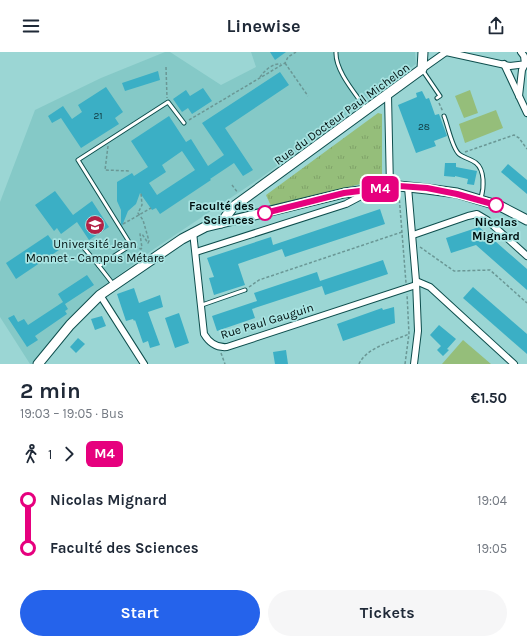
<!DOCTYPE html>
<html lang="en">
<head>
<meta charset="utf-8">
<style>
	body { margin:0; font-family:Karla,sans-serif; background:#f6f6f7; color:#1f2937; height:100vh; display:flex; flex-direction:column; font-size:15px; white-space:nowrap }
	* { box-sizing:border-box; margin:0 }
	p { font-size:13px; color:#747a83 }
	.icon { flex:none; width:22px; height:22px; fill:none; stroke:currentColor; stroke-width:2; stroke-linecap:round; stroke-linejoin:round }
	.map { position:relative; height:312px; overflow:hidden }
	.panel { display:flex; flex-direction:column; background:#fff; flex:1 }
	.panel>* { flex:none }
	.badge { padding:0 8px; border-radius:6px; font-size:14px; line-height:26px }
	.map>.badge { position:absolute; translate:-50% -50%; box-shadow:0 0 0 2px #fff }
	.legs { display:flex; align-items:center; gap:6px; height:44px; padding:0 20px; font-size:13px }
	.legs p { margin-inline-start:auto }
	.summary { display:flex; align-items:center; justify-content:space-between; height:68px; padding:0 20px }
	h1 { font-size:22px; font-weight:700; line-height:30px }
	.button { display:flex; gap:8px; margin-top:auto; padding:8px 20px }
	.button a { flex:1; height:46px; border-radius:24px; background:#2563eb; color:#fff; font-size:16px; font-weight:700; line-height:46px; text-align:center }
	.button a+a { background:#f6f6f7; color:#1f2937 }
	ul { padding:0 20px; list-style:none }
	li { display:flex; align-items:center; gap:14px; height:48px; font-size:15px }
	li i { display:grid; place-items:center; width:6px; height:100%; margin:0 5px; background:currentColor }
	li i::after { content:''; width:10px; height:10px; margin:-5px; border:3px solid; border-radius:50%; background:#fff }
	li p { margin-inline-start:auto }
	li:first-child i { background:linear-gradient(#0000 50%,currentColor 0) }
	li:last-child i { background:linear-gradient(currentColor 50%,#0000 0) }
	header { display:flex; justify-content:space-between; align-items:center; height:52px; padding:0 20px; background:#fff; font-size:18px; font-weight:700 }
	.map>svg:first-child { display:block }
	.built { fill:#85c9c7 }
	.grass { fill:#95be7a }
	.park { fill:url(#park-tufts) }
	.building { fill:#3bafc5; fill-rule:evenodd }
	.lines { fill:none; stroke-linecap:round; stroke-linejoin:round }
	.lane-casing { stroke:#0e4e4d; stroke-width:5 }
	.street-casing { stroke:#0e4e4d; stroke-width:8 }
	.secondary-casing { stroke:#0e4e4d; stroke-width:11 }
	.path { stroke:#6a9795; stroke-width:1.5; stroke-dasharray:3 2; stroke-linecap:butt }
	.lane { stroke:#fff; stroke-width:3 }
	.street { stroke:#fff; stroke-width:6 }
	.secondary { stroke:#fff; stroke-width:9 }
	.line-1-casing { stroke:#fff; stroke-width:9 }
	.line-1 { stroke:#e6007e; stroke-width:6 }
	.stop-1-dot { fill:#fff; stroke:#e6007e; stroke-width:2 }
	.labels { text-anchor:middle; stroke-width:3.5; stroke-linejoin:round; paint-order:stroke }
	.number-label { font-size:10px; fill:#0f373c }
	.street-label { font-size:12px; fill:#000f0f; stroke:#a8e3e1 }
	.stop-label { font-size:12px; font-weight:bold; fill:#000f0f; stroke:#a8e3e1; text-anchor:end }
	.poi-label { font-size:12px; fill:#000f0f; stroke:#a8e3e1 }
</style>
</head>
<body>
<header><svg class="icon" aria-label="menu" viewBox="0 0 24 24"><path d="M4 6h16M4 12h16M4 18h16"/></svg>Linewise<svg class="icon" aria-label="share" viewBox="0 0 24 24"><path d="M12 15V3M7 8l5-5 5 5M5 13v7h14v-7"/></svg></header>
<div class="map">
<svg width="527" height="312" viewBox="0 0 527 312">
	<defs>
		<pattern id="park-tufts" width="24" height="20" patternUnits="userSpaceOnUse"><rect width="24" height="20" fill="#95be7a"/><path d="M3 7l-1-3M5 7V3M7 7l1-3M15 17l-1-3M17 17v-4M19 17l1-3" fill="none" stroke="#7fa268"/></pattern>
	</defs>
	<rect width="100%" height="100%" fill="#9bd6d4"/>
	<path class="built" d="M165 0H170L221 33 256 15 251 0H415L416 12 259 127 154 197 96 240 32 312H30L0 265V150L35 58 101 26Z"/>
	<g class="grass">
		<path d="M470 38 478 61 464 66 455 44Z"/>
		<path d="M496 58 503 76 465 91 459 72Z"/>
		<path d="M463 288 491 312H442Z"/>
	</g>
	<path class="park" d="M378 61 382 62V132L365 131 271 154 266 143Z"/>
	<g class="building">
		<path d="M270 0H286L275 8Z"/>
		<path d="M158 19 160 28 125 39 122 31Z"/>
		<path d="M280 20 289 33 225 76 253 118 243 124 234 111 210 127 211 128 160 162 156 156 152 158 140 141 136 152 128 159 122 174 121 171V158L117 149V130L132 121 134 124 148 115 131 89 169 64 186 90 191 87 208 114 224 103 202 71ZM182 99 195 118 157 143 149 131 166 120 162 113Z"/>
		<path d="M106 35 123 60 115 66 119 72 81 96 61 66 52 71 48 64 63 54 72 67 82 60 78 53Z"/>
		<path d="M203 36 212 49 192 62 188 56 182 60 173 47 186 38 190 44Z"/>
		<path d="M422 39 426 47 429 46 435 63 439 62 447 84 434 89 436 94 416 101 398 53 417 45 416 41Z"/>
		<path d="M445 111H456V115L477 119 474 133 467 132 468 127 455 124V125L444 124Z"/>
		<path d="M508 112 527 128V142L501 120Z"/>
		<path d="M55 139 73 163 92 149 109 175 89 188 77 170 61 182 57 176 54 179 35 153Z"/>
		<path d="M380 157 385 172 285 205 282 197 238 212 245 233 214 243 209 226 214 225 207 206 271 185 273 193Z"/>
		<path d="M479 175 527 217V238L476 193 451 201 446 186Z"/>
		<path d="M48 183 59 198 16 227 6 211Z"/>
		<path d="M383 208 388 222 325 243 322 234 252 257 255 266 217 279 212 264 257 249 254 241 317 220 320 229Z"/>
		<path d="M87 223 94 233 65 252 68 257 65 259 67 262 35 284 38 288 27 295 8 266 14 263 18 270 24 267 28 273 63 250 58 242Z"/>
		<path d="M473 235 527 282V302L463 246Z"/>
		<path d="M134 236 139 251 160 243 163 255 148 260 160 293 150 296 148 289 143 291 135 268 134 269 133 267 126 269 117 242Z"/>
		<path d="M394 255 395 271 343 289 337 272 382 256 383 258Z"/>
		<path d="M179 261 189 291 175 296 165 266Z"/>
		<path d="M102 264 106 274 95 278 91 267Z"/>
		<path d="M439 273 456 287 447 297 449 298 443 304 437 298 441 294 430 283Z"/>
		<path d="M78 286 85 292 76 301 70 295Z"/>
		<path d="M286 298 288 312H275L273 300Z"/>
	</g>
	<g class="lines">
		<g class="lane-casing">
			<g id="lane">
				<path d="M336 0C335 19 356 42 366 57"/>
				<path d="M423 19 440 44 437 46"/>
				<path d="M444 64C448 74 452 96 459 102 464 106 471 107 476 111 485 118 484 136 481 146"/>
				<path d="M84 196 99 214"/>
				<path d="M113 232 99 214 131 193 78 108 168 50 184 71"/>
				<path d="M202 253 245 238"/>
			</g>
		</g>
		<g class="street-casing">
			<g id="street">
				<path d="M446 0 510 14 527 12"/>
				<path d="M504 12 527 61"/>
				<path d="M422 17 446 0"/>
				<path d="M388 43 390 136"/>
				<path d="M519 44 522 18 525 12 524 4 521 0"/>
				<path d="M408 135 416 229 418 279 414 312"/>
				<path d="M193 180 204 282C210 292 217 296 227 295L416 233"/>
				<path d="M413 183 468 164 477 162 487 168 527 204"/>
				<path d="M196 200 346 152 363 143 369 138"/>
				<path d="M416 229 430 235 514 312"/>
				<path d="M100 243 144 312"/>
			</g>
		</g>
		<g class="secondary-casing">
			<g id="secondary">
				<path d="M221 171 233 155 422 17 423 0"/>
				<path d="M38 312 70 273 100 243 182 187 205 175 344 141 399 134 427 137 457 141 500 154 527 168"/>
			</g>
		</g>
		<g class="path">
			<path d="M285 11 308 44"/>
			<path d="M166 15 167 46"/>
			<path d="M260 25C265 18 273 11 281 12"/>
			<path d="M439 51 443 60"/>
			<path d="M189 68 285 11 288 5 296 0"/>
			<path d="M108 94 105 118 129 119"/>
			<path d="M465 100 514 83 519 86 527 97"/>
			<path d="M232 133 238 141"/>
			<path d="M399 143 406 231"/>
			<path d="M123 172 151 156"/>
			<path d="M135 194 141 197 142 196 140 182H142L148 191 149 189 143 168 138 161 142 153 141 141"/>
			<path d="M420 195 454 219 490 218 527 251"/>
			<path d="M249 235 259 228 402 180"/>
			<path d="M221 301 225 312"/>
			<path d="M359 312C366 296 393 289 409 282"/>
			<path d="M405 312 409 282 407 242"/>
		</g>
		<use href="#lane" class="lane"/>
		<use href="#street" class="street"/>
		<use href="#secondary" class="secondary"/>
	</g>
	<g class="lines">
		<g class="line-1-casing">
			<path id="line-1" d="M265 161 344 141 399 134 427 136 457 142 496 153"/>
		</g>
		<use href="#line-1" class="line-1"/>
	</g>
	<defs>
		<g id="university-disc" transform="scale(1)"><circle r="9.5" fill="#b32146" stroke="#a8e3e1"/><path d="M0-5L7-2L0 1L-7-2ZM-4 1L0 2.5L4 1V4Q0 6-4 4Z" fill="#fff"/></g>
	</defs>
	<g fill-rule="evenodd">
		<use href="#university-disc" x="95" y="173"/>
	</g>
	<g class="stop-1-dot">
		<circle cx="496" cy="153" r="7"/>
		<circle cx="265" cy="161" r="7"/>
	</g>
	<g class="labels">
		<g class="number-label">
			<text x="98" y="67">21</text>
			<text x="424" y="78">28</text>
		</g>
		<g class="street-label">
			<text transform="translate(342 62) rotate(-36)" y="4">Rue du Docteur Paul Michelon</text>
			<text transform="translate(267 269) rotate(-17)" y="4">Rue Paul Gauguin</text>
		</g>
		<g class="stop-label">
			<text x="254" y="158">Faculté des<tspan x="254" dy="14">Sciences</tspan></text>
			<text x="496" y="174" text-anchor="middle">Nicolas<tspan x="496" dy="14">Mignard</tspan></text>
		</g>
		<g class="poi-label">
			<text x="95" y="196">Université Jean<tspan x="95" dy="14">Monnet - Campus Métare</tspan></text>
		</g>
	</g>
</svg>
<b class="badge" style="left:380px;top:137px;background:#e6007e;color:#fff">M4</b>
</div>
<section class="panel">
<div class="summary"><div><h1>2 min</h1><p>19:03 – 19:05 · Bus</p></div><b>€1.50</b></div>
<div class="legs"><svg class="icon" aria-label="walk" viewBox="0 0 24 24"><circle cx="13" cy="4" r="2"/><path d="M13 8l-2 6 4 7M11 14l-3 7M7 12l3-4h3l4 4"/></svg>1<svg class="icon" aria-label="forward" viewBox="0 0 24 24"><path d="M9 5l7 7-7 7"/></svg><b class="badge" style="background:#e6007e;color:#fff">M4</b></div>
<ul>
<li><i style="color:#e6007e"></i><b>Nicolas Mignard</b><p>19:04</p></li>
<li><i style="color:#e6007e"></i><b>Faculté des Sciences</b><p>19:05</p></li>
</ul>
<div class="button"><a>Start</a><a>Tickets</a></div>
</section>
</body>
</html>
